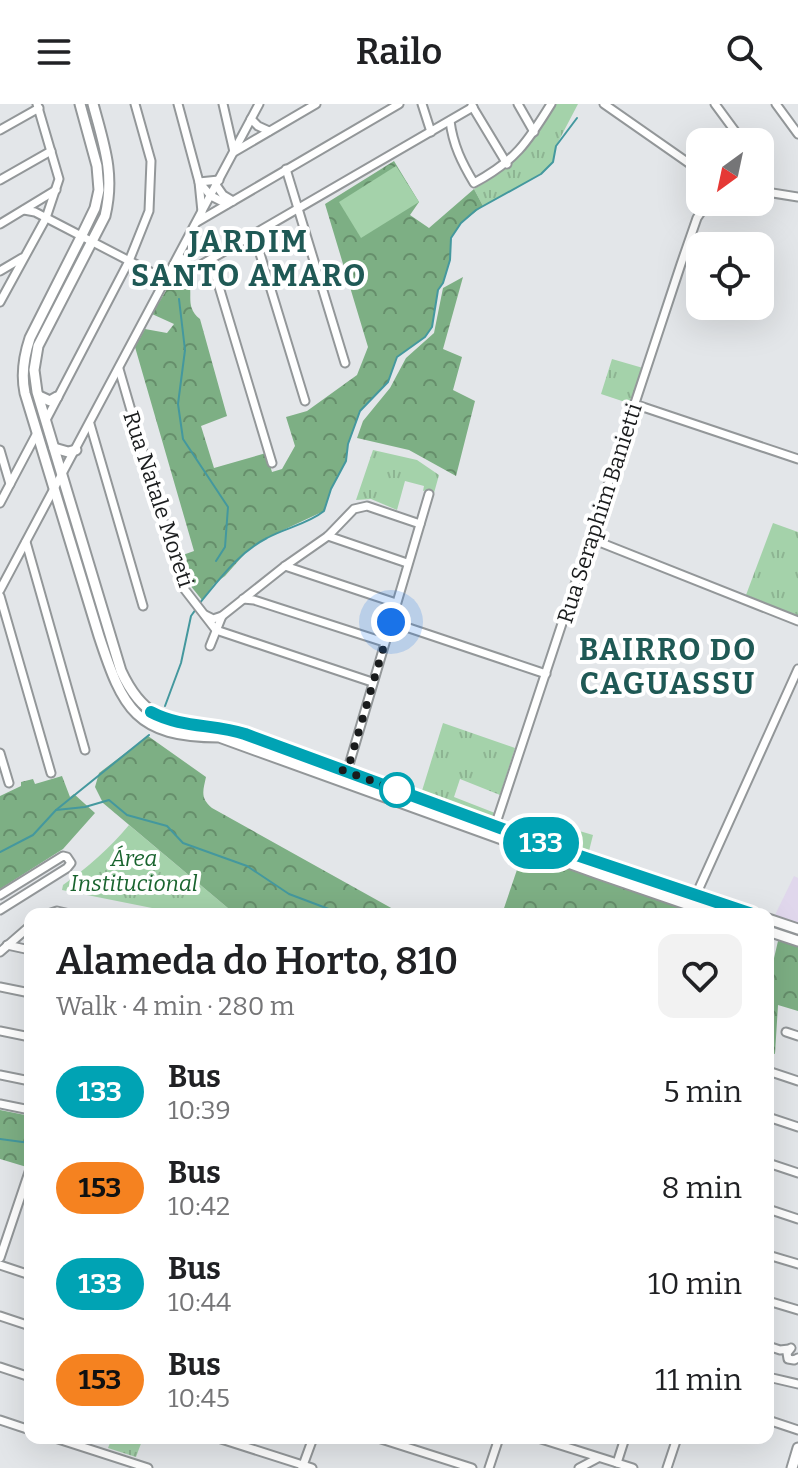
<!DOCTYPE html>
<html lang="en">
<head>
<meta charset="utf-8">
<style>
	body { margin:0; font-family:Bitter,serif; background:#f2f2f2; color:#202124; height:100vh; display:flex; flex-direction:column; font-size:30px; white-space:nowrap }
	* { box-sizing:border-box; margin:0 }
	p { font-size:26px; color:#757577 }
	.icon { flex:none; width:44px; height:44px; fill:none; stroke:currentColor; stroke-width:2; stroke-linecap:round; stroke-linejoin:round }
	.map { position:relative; flex:1; overflow:hidden }
	.sheet { position:absolute; left:24px; top:804px; width:750px; height:536px; display:flex; flex-direction:column; background:#fff; border-radius:16px; box-shadow:0 8px 32px #0002 }
	.sheet>* { flex:none }
	.badge { padding:0 16px; border-radius:26px; font-size:28px; line-height:52px }
	.needle { width:52px; rotate:213deg }
	.controls { position:absolute; left:686px; top:24px; display:grid; gap:16px }
	.controls a { display:grid; place-items:center; width:88px; height:88px; border-radius:16px; background:#fff; box-shadow:0 8px 32px #0002; font-size:40px }
	.you { position:absolute; width:40px; height:40px; margin:-20px; border:6px solid #fff; border-radius:50%; background:#1a73e8; box-shadow:0 0 0 12px #1a73e833 }
	.map>.badge { position:absolute; translate:-50% -50%; box-shadow:0 0 0 4px #fff }
	.round { display:grid; place-items:center; flex:none; width:84px; height:84px; border-radius:16px; background:#f2f2f2 }
	.head { display:flex; align-items:center; justify-content:space-between; height:136px; padding:0 32px }
	h1 { font-size:38px; font-weight:600; line-height:60px }
	ul { padding:0; list-style:none }
	li { display:flex; align-items:center; gap:24px; height:96px; padding:0 32px }
	li div { flex:1 }
	li b { display:block; font-size:30px }
	li em { font-style:normal }
	li .badge { min-width:88px; font-weight:700; text-align:center }
	header { display:flex; justify-content:space-between; align-items:center; height:104px; padding:0 32px; background:#fff; font-size:36px; font-weight:600 }
	.map>svg:first-child { display:block }
	.commercial { fill:#e0d7ec }
	.grass { fill:url(#grass-tufts) }
	.forest { fill:url(#forest-crowns) }
	.garden { fill:#a4d2aa }
	.lines { fill:none; stroke-linecap:round; stroke-linejoin:round }
	.stream { stroke:#44989e; stroke-width:2 }
	.minor-casing { stroke:#939799; stroke-width:11 }
	.major-casing { stroke:#939799; stroke-width:13 }
	.minor { stroke:#fff; stroke-width:7 }
	.major { stroke:#fff; stroke-width:9 }
	.line-casing { stroke:#fff; stroke-width:18 }
	.line { stroke:#00a3b4; stroke-width:12 }
	.walk { stroke:#1a1c1d; stroke-width:8; stroke-dasharray:0 14.4 }
	.stop-dot { fill:#fff; stroke:#00a3b4; stroke-width:4 }
	.labels { text-anchor:middle; stroke-width:8; stroke-linejoin:round; paint-order:stroke }
	.street-label { font-size:22px; fill:#1a1c1d; stroke:#fff }
	.park-label { font-size:22px; font-style:italic; fill:#1a642f; stroke:#fff }
	.district-label { font-size:30px; font-weight:bold; letter-spacing:2px; fill:#1f5955; stroke:#fff }
</style>
</head>
<body>
<header><svg class="icon" aria-label="menu" viewBox="0 0 24 24"><path d="M4 6h16M4 12h16M4 18h16"/></svg>Railo<svg class="icon" aria-label="search" viewBox="0 0 24 24"><circle cx="10" cy="10" r="6"/><path d="M15 15l6 6"/></svg></header>
<div class="map">
<svg width="798" height="1364" viewBox="0 0 798 1364">
	<defs>
		<pattern id="grass-tufts" width="24" height="20" patternUnits="userSpaceOnUse" patternTransform="scale(2)"><rect width="24" height="20" fill="#a4d2aa"/><path d="M3 7l-1-3M5 7V3M7 7l1-3M15 17l-1-3M17 17v-4M19 17l1-3" fill="none" stroke="#8db492"/></pattern>
		<pattern id="forest-crowns" width="20" height="18" patternUnits="userSpaceOnUse" patternTransform="scale(2)"><rect width="20" height="18" fill="#7daf84"/><path d="M2 6a3 3 0 1 1 6 0M12 15a3 3 0 1 1 6 0" fill="none" stroke="#668e6b"/></pattern>
	</defs>
	<rect width="100%" height="100%" fill="#e3e6e9"/>
	<path class="commercial" d="M794 772 798 774V819L775 811Z"/>
	<g class="grass">
		<path d="M556 0H578L556 42 553 58 541 70 483 102 474 85C520 58 528 45 556 0Z"/>
		<path d="M612 255 643 264 631 300 601 290Z"/>
		<path d="M373 346 417 356 439 371 434 389 430 385 423 387 424 382 405 377 397 406 371 395 356 396Z"/>
		<path d="M773 419 798 428V512L746 491Z"/>
		<path d="M443 619 515 644 500 691 460 675 454 693 495 709 493 714 421 690Z"/>
		<path d="M129 721 235 810H209L198 805 195 810H182L62 786 63 781C88 763 109 745 129 721Z"/>
		<path d="M112 1334H143L136 1353 108 1344Z"/>
	</g>
	<g class="forest">
		<path d="M394 57 419 98 410 111 429 124 474 85 483 102 461 119 451 134 450 156 443 179 438 186 432 223 425 233 397 253 388 278 360 307 348 340 346 357 331 385 324 407 264 435 248 446 225 472 214 480 202 496 190 481 180 452 194 447 135 243 145 225 167 229 174 220 152 210 170 180 189 176C193 192 185 203 200 215L227 312 201 322 214 364 266 349 272 368 282 365 295 342 286 313 307 307 357 271 368 243 325 100Z"/>
		<path d="M463 173 443 245 462 253 453 286 475 297 456 372 409 346 357 334 363 317 390 284 406 254 434 229 443 184Z"/>
		<path d="M148 632 206 673C203 687 200 694 212 704L402 810H235L103 699 95 683 99 669Z"/>
		<path d="M62 672 70 693 74 690 95 709 63 745 0 785V692L21 682V678L33 675 35 680Z"/>
		<path d="M523 748 681 804 680 810H502Z"/>
		<path d="M778 837 798 842V907L778 901 775 950 768 948V880Z"/>
		<path d="M0 1006 30 1012V1064L0 1055Z"/>
	</g>
	<g class="garden">
		<path d="M396 62 419 98 361 134 339 98Z"/>
		<path d="M566 723 593 731 589 747 562 739Z"/>
	</g>
	<g class="lines">
		<g class="stream">
			<path d="M179 195 185 246 178 300 183 335 228 403 225 443 216 457"/>
			<path d="M199 500C219 476 238 449 267 434 285 424 308 420 324 407L331 385 346 357 348 340 360 307 388 278 397 253 425 233 432 223 438 186 443 179 450 156 451 134 461 119 476 106 541 70 553 58 556 42 577 14"/>
			<path d="M165 602 181 559 191 512 196 505"/>
			<path d="M56 706 85 703 109 696 127 711 167 722 183 739 247 762 289 790 342 810"/>
			<path d="M0 748 33 731 56 706 149 631"/>
			<path d="M0 1035 30 1039"/>
		</g>
		<g class="minor-casing">
			<g id="minor">
				<path d="M178 0 199 78 211 92 227 100"/>
				<path d="M223 0 234 48 316 0"/>
				<path d="M422 0 431 28"/>
				<path d="M518 0 534 28"/>
				<path d="M604 0 700 67"/>
				<path d="M715 0 743 38"/>
				<path d="M776 0 798 30"/>
				<path d="M472 2 507 60"/>
				<path d="M251 15 258 22 269 27"/>
				<path d="M450 17C453 41 462 59 474 79 515 57 527 39 551 0"/>
				<path d="M0 26 39 4"/>
				<path d="M286 65 345 259"/>
				<path d="M0 76 51 47"/>
				<path d="M216 81 223 91 233 97"/>
				<path d="M760 87 798 93"/>
				<path d="M24 106 35 108 166 176 180 173 473 3"/>
				<path d="M202 108 199 78 219 76"/>
				<path d="M197 118 399 0"/>
				<path d="M0 120 56 86"/>
				<path d="M254 130 305 297"/>
				<path d="M179 152 190 162 197 164"/>
				<path d="M211 156 272 359"/>
				<path d="M0 167 22 154"/>
				<path d="M0 198 46 114 59 75 37 0"/>
				<path d="M119 265 182 482 216 526 372 578"/>
				<path d="M634 300 798 355"/>
				<path d="M46 316 129 157 149 107 151 57 135 0"/>
				<path d="M90 320 143 502"/>
				<path d="M0 346 10 380"/>
				<path d="M0 399 37 329"/>
				<path d="M328 432 407 459"/>
				<path d="M589 434 798 517"/>
				<path d="M26 438 85 646"/>
				<path d="M285 462 396 499"/>
				<path d="M0 486 259 0"/>
				<path d="M0 492 51 669"/>
				<path d="M243 495 254 496 384 538"/>
				<path d="M205 511 213 515 222 512 285 462 328 432 354 405 367 402 420 420"/>
				<path d="M391 518 546 570"/>
				<path d="M210 542 222 512"/>
				<path d="M0 649 9 679"/>
				<path d="M342 666 349 661 429 390"/>
				<path d="M495 722 681 160 697 114 708 98"/>
				<path d="M0 791 63 752 67 753 71 759 67 764 0 806"/>
				<path d="M696 791 798 565"/>
				<path d="M48 810 57 807 70 810"/>
				<path d="M7 841 30 846"/>
				<path d="M0 848 30 822"/>
				<path d="M0 883 30 889"/>
				<path d="M0 927 30 933"/>
				<path d="M786 928 798 932"/>
				<path d="M768 967 798 977"/>
				<path d="M0 971 30 977"/>
				<path d="M0 1000 30 1006"/>
				<path d="M768 1013 798 1023"/>
				<path d="M768 1059 798 1069"/>
				<path d="M768 1105 798 1115"/>
				<path d="M768 1151 798 1160"/>
				<path d="M0 1154 29 1068"/>
				<path d="M0 1161 30 1171"/>
				<path d="M768 1197 798 1206"/>
				<path d="M0 1212 30 1222"/>
				<path d="M768 1242 780 1246 789 1245"/>
				<path d="M791 1244 787 1249 788 1255 794 1256 798 1254"/>
				<path d="M0 1263 30 1273"/>
				<path d="M768 1273 798 1280"/>
				<path d="M0 1316 30 1326"/>
				<path d="M768 1316 798 1326"/>
				<path d="M55 1334 148 1364"/>
				<path d="M218 1334 312 1364"/>
				<path d="M378 1334 472 1364"/>
				<path d="M538 1334 633 1364"/>
				<path d="M617 1359 625 1334"/>
				<path d="M302 1364 313 1334"/>
				<path d="M489 1364 499 1334"/>
				<path d="M579 1364 598 1354"/>
				<path d="M667 1364 677 1334"/>
			</g>
		</g>
		<g class="major-casing">
			<g id="major">
				<path d="M80 0 97 62 99 86 95 104 81 133 30 234C24 252 21 270 25 289L99 532C123 605 136 633 219 633L596 769 715 810"/>
				<path d="M93 0C104 41 115 70 105 112L38 242 34 266 37 288 121 567C152 634 188 612 245 630L538 738 752 810"/>
				<path d="M39 292 50 297 57 293"/>
				<path d="M54 344 68 348 76 346"/>
				<path d="M768 815 798 825"/>
				<path d="M768 827 798 837"/>
				<path d="M792 1364 798 1344"/>
			</g>
		</g>
		<use href="#minor" class="minor"/>
		<use href="#major" class="major"/>
	</g>
	<g class="lines">
		<g class="line-casing">
			<path id="line" d="M151 608C181 624 214 620 245 630L538 738 752 810"/>
		</g>
		<use href="#line" class="line"/>
		<path class="walk" d="M391 518 349 661 342 666 397 686"/>
	</g>
	<circle class="stop-dot" cx="397" cy="686" r="16"/>
	<g class="labels">
		<g class="street-label">
			<text transform="translate(159 395) rotate(72)" y="8">Rua Natale Moreti</text>
			<text transform="translate(599 409) rotate(-72)" y="8">Rua Seraphim Banietti</text>
		</g>
		<g class="park-label">
			<text x="134" y="762">Área<tspan x="134" dy="25">Institucional</tspan></text>
		</g>
		<g class="district-label">
			<text x="249" y="148">JARDIM<tspan x="249" dy="34">SANTO AMARO</tspan></text>
			<text x="668" y="556">BAIRRO DO<tspan x="668" dy="34">CAGUASSU</tspan></text>
		</g>
	</g>
</svg>
<div class="controls">
<a><svg class="needle" viewBox="-14 -14 28 28"><path d="M0-13l5 13h-10z" fill="#e53935"/><path d="M0 13l5-13h-10z" fill="#757577"/></svg></a>
<a><svg class="icon" aria-label="locate" viewBox="0 0 24 24"><circle cx="12" cy="12" r="6"/><path d="M12 2v4M12 18v4M2 12h4M18 12h4"/></svg></a>
</div>
<div class="you" style="left:391px;top:518px"></div>
<b class="badge" style="left:541px;top:739px;background:#00a3b4;color:#fff">133</b>
<section class="sheet">
<div class="head"><div><h1>Alameda do Horto, 810</h1><p>Walk · 4 min · 280 m</p></div><a class="round"><svg class="icon" aria-label="heart" viewBox="0 0 24 24"><path d="M12 20l-8-8c-3-5 5-10 8-4 3-6 11-1 8 4z"/></svg></a></div>
<ul>
<li><span class="badge" style="background:#00a3b4;color:#fff">133</span><div><b>Bus</b><p>10:39</p></div><em>5 min</em></li>
<li><span class="badge" style="background:#f58220;color:#111">153</span><div><b>Bus</b><p>10:42</p></div><em>8 min</em></li>
<li><span class="badge" style="background:#00a3b4;color:#fff">133</span><div><b>Bus</b><p>10:44</p></div><em>10 min</em></li>
<li><span class="badge" style="background:#f58220;color:#111">153</span><div><b>Bus</b><p>10:45</p></div><em>11 min</em></li>
</ul>
</section>
</div>
</body>
</html>
